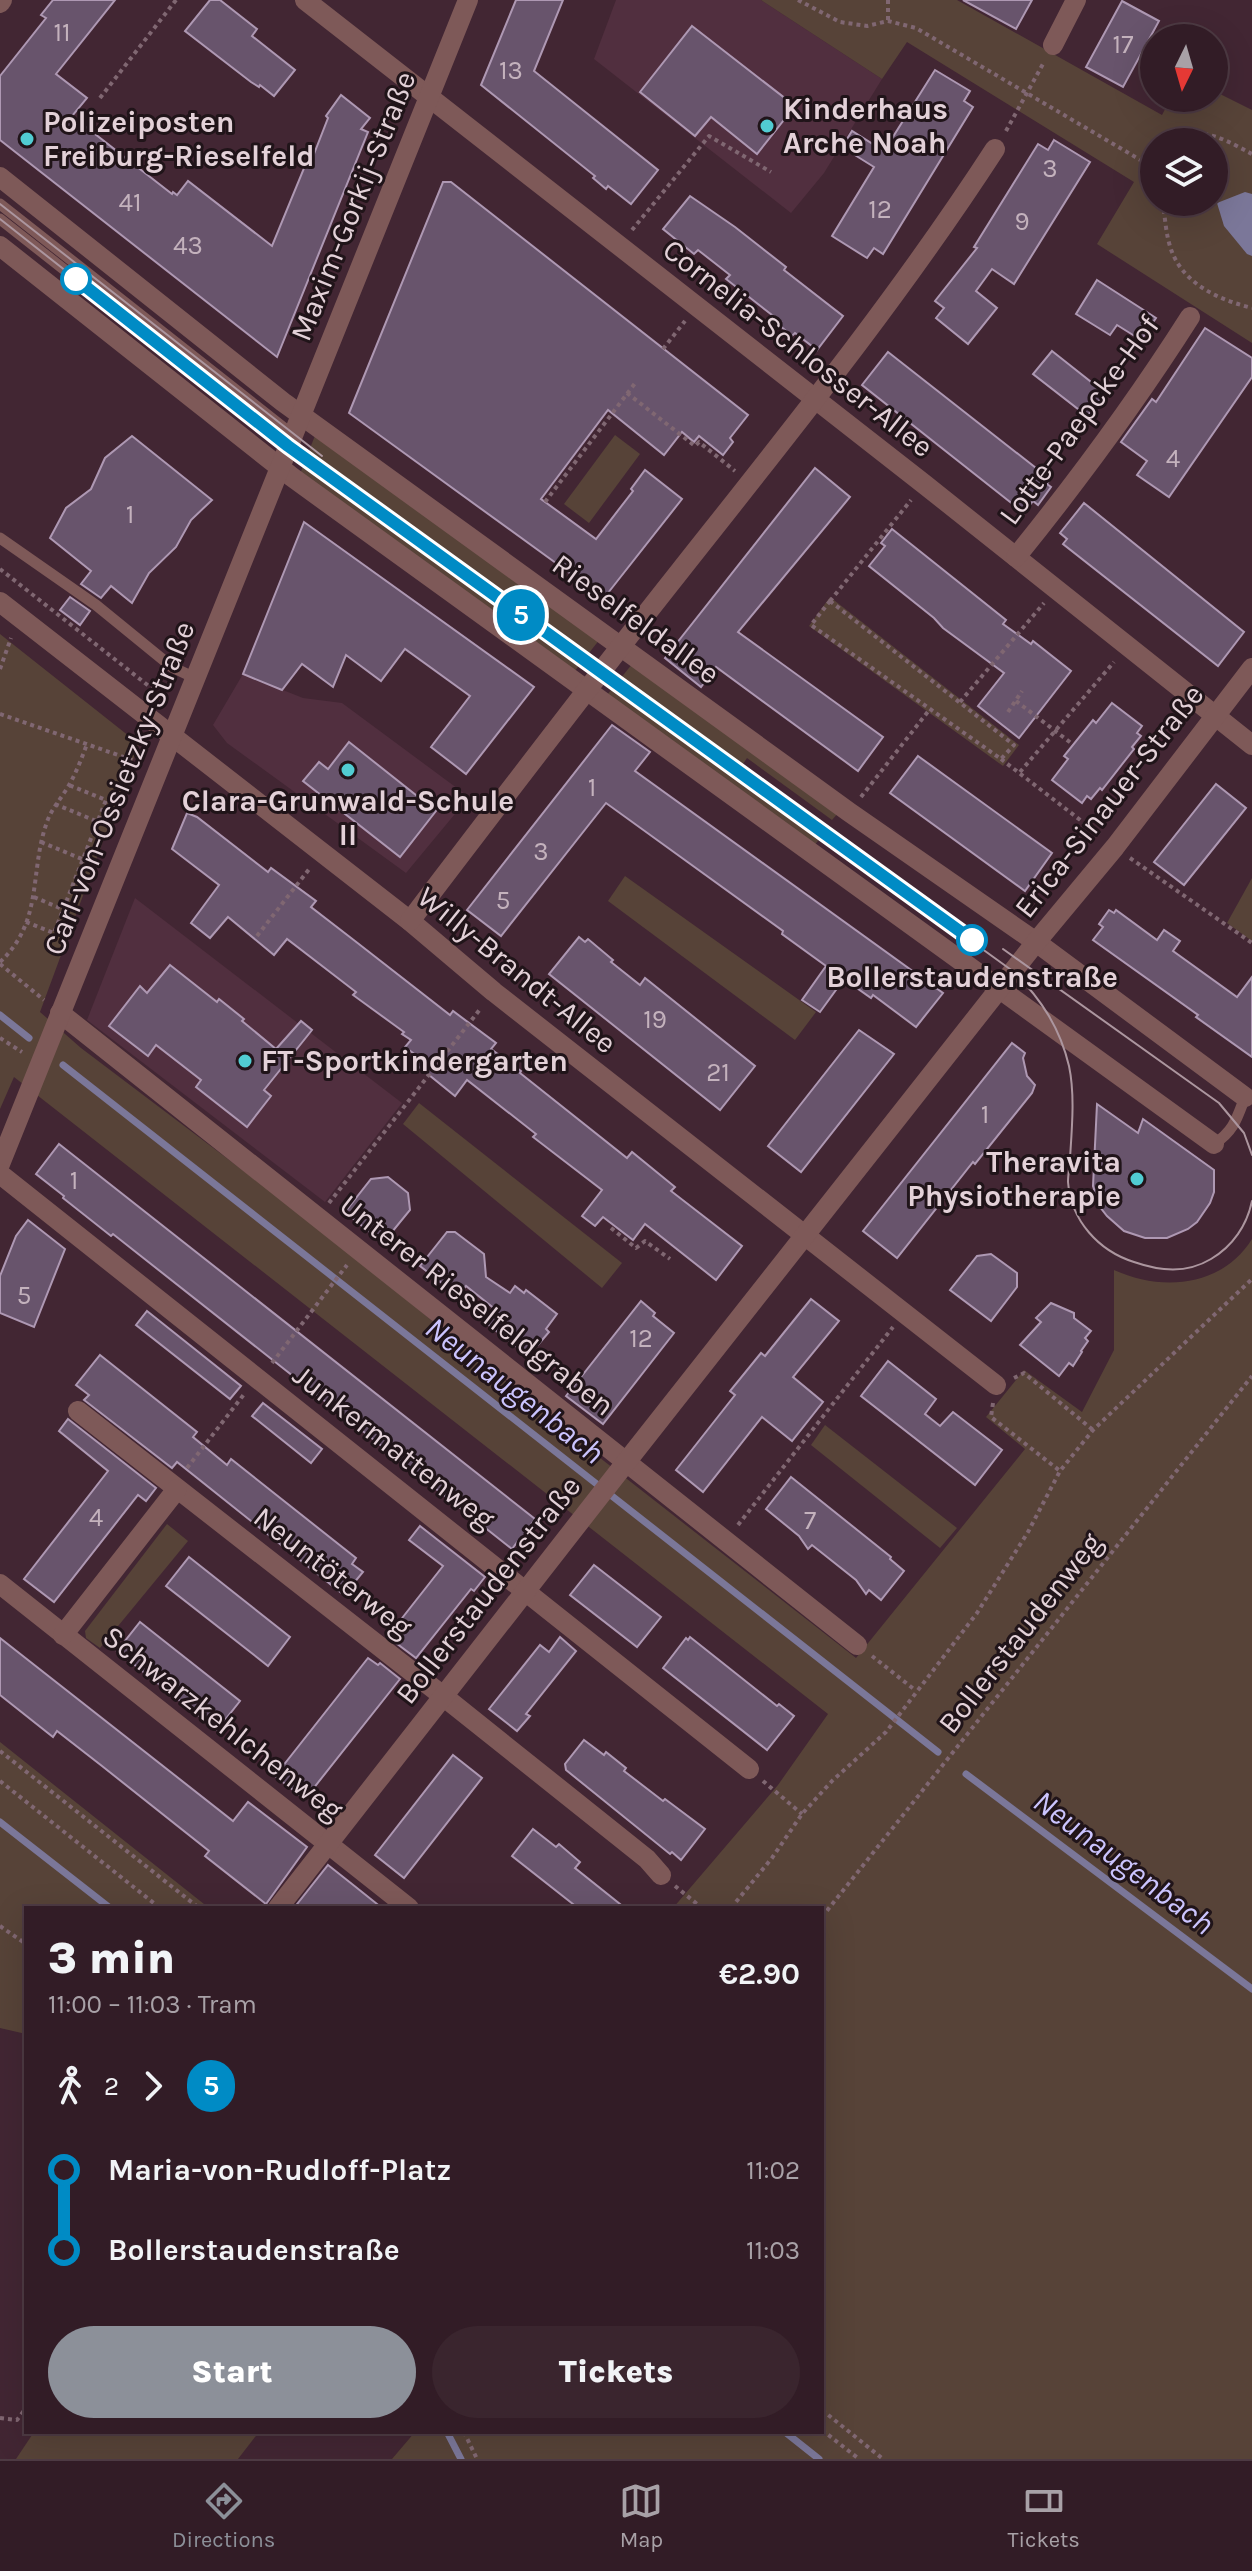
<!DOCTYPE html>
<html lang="en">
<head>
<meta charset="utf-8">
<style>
	body { margin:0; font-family:Karla,sans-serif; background:#3a252e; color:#f1f3f6; height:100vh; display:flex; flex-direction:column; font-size:30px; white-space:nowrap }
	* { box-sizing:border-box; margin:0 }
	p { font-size:26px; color:#a8a1a7 }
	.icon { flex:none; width:44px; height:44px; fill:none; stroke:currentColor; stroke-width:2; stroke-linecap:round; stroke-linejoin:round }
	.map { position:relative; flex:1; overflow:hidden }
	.details { position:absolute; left:24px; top:1906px; width:800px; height:528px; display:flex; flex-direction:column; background:#321c26; border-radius:0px; box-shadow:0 8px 32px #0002,0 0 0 2px #4d3a43 }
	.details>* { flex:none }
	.badge { padding:0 16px; border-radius:26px; font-size:28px; line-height:52px }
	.needle { width:52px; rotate:185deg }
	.controls { position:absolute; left:1140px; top:24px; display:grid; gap:16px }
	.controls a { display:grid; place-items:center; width:88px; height:88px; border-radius:50%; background:#321c26; box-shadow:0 8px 32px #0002,0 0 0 2px #4d3a43; font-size:40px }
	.map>.badge { position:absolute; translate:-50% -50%; box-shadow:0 0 0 4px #fff }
	.legs { display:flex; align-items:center; gap:12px; height:88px; padding:0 24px; font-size:26px }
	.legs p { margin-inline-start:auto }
	.headline { display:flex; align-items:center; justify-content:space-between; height:136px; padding:0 24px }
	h1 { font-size:44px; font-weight:800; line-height:60px }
	.cta { display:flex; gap:16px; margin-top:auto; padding:16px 24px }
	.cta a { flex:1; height:92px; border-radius:48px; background:#8c9099; color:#fff; font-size:32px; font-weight:800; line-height:92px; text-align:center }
	.cta a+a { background:#3a252e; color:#f1f3f6 }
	ul { padding:0 24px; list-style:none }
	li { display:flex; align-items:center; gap:28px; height:80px; font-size:30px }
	li i { display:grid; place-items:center; width:12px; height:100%; margin:0 10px; background:currentColor }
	li i::after { content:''; width:20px; height:20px; margin:-10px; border:6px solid; border-radius:50%; background:#321c26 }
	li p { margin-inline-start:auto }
	li:first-child i { background:linear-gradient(#0000 50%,currentColor 0) }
	li:last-child i { background:linear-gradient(currentColor 50%,#0000 0) }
	.tab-bar { display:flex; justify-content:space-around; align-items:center; height:112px; border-top:2px solid #4d3a43; background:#321c26; font-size:22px; color:#a8a1a7 }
	.tab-bar a { display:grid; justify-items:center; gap:4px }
	.tab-bar .current { color:#8c9099 }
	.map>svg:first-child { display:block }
	.built { fill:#512f3f }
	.green { fill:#574338; fill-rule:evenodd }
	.water { fill:#7b7799 }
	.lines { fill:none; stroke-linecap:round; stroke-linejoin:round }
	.stream { stroke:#7b7799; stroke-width:7 }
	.building { fill:#68546c; stroke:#ae98b3; stroke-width:2 }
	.path { stroke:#806772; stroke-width:4; stroke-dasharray:4 4; stroke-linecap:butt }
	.service { stroke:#7e5958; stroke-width:11 }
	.minor { stroke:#7e5958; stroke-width:20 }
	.tram { stroke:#ac969f; stroke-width:2 }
	.line-1-casing { stroke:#fff; stroke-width:18 }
	.line-1 { stroke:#008bc5; stroke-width:12 }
	.poi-dot { fill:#51ccd2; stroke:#201419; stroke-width:3 }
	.stop-1-dot { fill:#fff; stroke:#008bc5; stroke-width:4 }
	.labels { text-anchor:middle; stroke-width:6; stroke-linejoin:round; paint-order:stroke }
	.number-label { font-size:26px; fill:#c4b2bd }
	.poi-label { font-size:30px; font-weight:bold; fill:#e3d1d8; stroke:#201419; text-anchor:start }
	.street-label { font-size:30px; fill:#e3d1d8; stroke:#201419 }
	.stop-label { font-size:30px; font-weight:bold; fill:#e3d1d8; stroke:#201419 }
	.water-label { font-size:32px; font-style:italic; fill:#cbc4fe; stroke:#201419 }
</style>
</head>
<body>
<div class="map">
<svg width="1252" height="2459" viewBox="0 0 1252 2459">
	<rect width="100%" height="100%" fill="#422633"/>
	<g class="built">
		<path d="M616 0H761L882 79 824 173 791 213 594 59Z"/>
		<path d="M243 674 303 698 342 703 469 797 406 873 227 743 213 725Z"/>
		<path d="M135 898 402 1103 325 1202 87 1020Z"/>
	</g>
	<g class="green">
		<path d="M761 0H957L1162 115 1171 98H1214V91L1252 110V343L1097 244 1134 182 907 42 882 79ZM1154 142H1214V202H1154Z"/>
		<path d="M316 433 600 639 574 672 300 474Z"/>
		<path d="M615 435 640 454 589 523 564 504Z"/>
		<path d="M830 597 1019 745 1003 766 809 626Z"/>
		<path d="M0 634 139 744 40 1012 81 1048 315 1225 604 1461 856 1658 1025 1449 986 1417 1024 1370 1082 1412 1114 1350V1270C1162 1292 1222 1287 1252 1239V2459H392L415 2432H822V1908H673L778 1785 828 1714 14 1077 0 1109Z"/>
		<path d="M633 663 839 812 832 820 747 758 735 776 821 837 814 846 607 695Z"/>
		<path d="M625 876 816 1012 795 1040 608 901Z"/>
		<path d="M1252 878V941L1227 923Z"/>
		<path d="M419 1103 622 1263 602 1288 403 1124Z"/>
		<path d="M825 1425 957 1528 940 1548 811 1445Z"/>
		<path d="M167 1524 188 1541 100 1648 86 1638 85 1631Z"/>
		<path d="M0 1742 209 1908H26V2034L0 2028Z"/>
		<path d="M34 2432H259L238 2459H16Z"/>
	</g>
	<path class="water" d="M1245 192 1252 194V256L1247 254 1224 226 1217 203Z"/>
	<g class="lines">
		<g class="stream">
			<path d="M0 1015 29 1038"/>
			<path d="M63 1065 938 1752"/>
			<path d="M966 1774 1252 1989"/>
			<path d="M0 1822 110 1908"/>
			<path d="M447 2432 461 2459"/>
			<path d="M785 2432 819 2459"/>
		</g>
	</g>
	<g class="building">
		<path d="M53 0H115L56 74 87 98 72 116 172 194 173 192 177 195 188 181 272 246 309 156 312 159 328 118 326 116 341 95 370 118 361 129 368 132 277 357 0 140V76L46 18 41 15Z"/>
		<path d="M210 0H220L257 29 252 36 295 70 274 96 260 85 259 87 251 82 185 31Z"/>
		<path d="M516 0H563L534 71 658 170 631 204 608 186 606 189 593 178 595 176 481 85Z"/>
		<path d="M963 0H1032L1016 29Z"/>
		<path d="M1122 1 1159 21 1123 87 1086 67Z"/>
		<path d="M692 26 795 106 757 154 711 117 695 136 640 92Z"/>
		<path d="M935 70 970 91 964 101 973 107 883 254 874 248 867 258 832 236 874 167 842 147 852 131 884 151Z"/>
		<path d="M1054 140 1090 162 1014 284 992 269 976 291 997 308 968 344 936 318 944 308 935 301 977 248 974 247 1038 144 1048 150Z"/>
		<path d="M443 182H451L748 415 730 438 733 442 723 455 699 436 694 442 682 432 664 455 608 410 541 499 596 539 633 491 631 489 645 470 682 499 604 598 349 413Z"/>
		<path d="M690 196 735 227 786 267 784 270 843 316 817 350 795 333 792 336 779 325 781 322 726 279 730 275 698 250 694 254 663 229Z"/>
		<path d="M1097 280 1156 318 1141 340 1117 325 1110 335 1076 314Z"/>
		<path d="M1205 328 1252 358V377L1169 497 1137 475 1147 461 1121 442 1152 399 1156 402Z"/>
		<path d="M1052 351 1105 393 1087 416 1033 374Z"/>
		<path d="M888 352 1050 479 1047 484 1051 487 1038 505 1033 501 1024 513 862 385Z"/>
		<path d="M132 436 212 500 191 520 176 547 149 573 132 603 111 586 101 598 81 584 91 571 50 538 66 508 91 489 105 458Z"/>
		<path d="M815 468 850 497 738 632 883 737 858 771 716 667 701 687 665 658Z"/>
		<path d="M1084 503 1244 632 1218 666 1063 544 1067 539 1060 533Z"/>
		<path d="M304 522 534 687 466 774 431 747 470 696 405 649 381 681 346 655 333 687 302 664 282 690 243 674Z"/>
		<path d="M892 529 1006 620 1003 624 1031 644 1033 641 1071 671 1019 738 978 706 1004 673 943 628 934 618 869 566 885 546 881 543Z"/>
		<path d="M70 597 90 611 80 625 60 610Z"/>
		<path d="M1112 703 1142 726 1137 733 1141 736 1132 747 1134 749 1102 790 1100 788 1091 799 1087 796 1082 803 1052 780 1068 759 1064 756 1093 720 1096 723Z"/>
		<path d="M612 725 650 752 635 771 943 993 916 1027 873 995 871 998 844 979 820 1012 802 1000 826 966 782 934 783 931 606 803 501 936 467 910Z"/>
		<path d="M349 742 436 811 400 857 303 781 319 762 328 769Z"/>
		<path d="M918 756 1052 853 1025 891 890 793Z"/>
		<path d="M1216 784 1246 808 1184 885 1154 862Z"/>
		<path d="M187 813 197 817 268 872 271 868 316 901 311 907 355 941 450 1015 453 1011 496 1043 491 1049 521 1071 520 1073 627 1158 632 1152 675 1187 671 1191 742 1246 716 1280 645 1224 633 1240 603 1217 595 1226 582 1216 602 1190 533 1137 536 1134 467 1080 455 1096 413 1062 417 1056 405 1047 411 1040 402 1034 404 1032 353 995 356 992 287 939 274 955 228 917 210 938 191 923 219 885 172 849Z"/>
		<path d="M1109 910 1114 913 1116 910 1157 940 1164 930 1180 941 1173 951 1237 997 1252 977V1057L1196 1017 1198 1015 1093 940 1103 927 1099 924Z"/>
		<path d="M579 937 585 942 588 939 613 960 611 962 640 985 645 978 755 1066 720 1110 549 974Z"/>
		<path d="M170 965 217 1002 219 999 244 1019 242 1021 276 1049 301 1021 312 1030 264 1090 271 1096 247 1127 196 1087 201 1080 156 1045 148 1056 109 1026 140 986 147 993Z"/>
		<path d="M859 1030 894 1054 801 1172 768 1146Z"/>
		<path d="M1012 1043 1025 1053 1023 1058 1027 1076 1035 1085 1032 1093 975 1164 973 1162 897 1258 863 1231Z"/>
		<path d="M1097 1104 1138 1133 1143 1119 1214 1170V1192L1210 1203 1197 1222 1188 1229 1167 1238H1145L1124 1231 1107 1216 1100 1207 1093 1186Z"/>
		<path d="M59 1144 535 1519 527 1530 525 1546 518 1541 512 1549 113 1234 111 1236 63 1198 64 1196 36 1174Z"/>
		<path d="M388 1177 408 1193 410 1210 383 1243 345 1212 371 1179Z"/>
		<path d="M28 1220 65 1249 34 1327 0 1313V1276L16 1236Z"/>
		<path d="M447 1232H455L484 1254 486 1277 510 1293 515 1286 524 1293 526 1290 557 1314 546 1329 549 1332 538 1345 535 1343 526 1354 486 1323 496 1310 466 1286 458 1296 420 1266Z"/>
		<path d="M991 1254 1017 1273V1287L991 1321 950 1290 977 1256Z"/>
		<path d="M811 1299 839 1321 793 1377 823 1402 792 1441 762 1417 703 1492 676 1470 735 1395 730 1391 761 1353 765 1356Z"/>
		<path d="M641 1301 655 1313 653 1316 674 1333 603 1424 566 1396Z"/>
		<path d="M1051 1303 1074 1313V1318L1091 1331 1085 1338 1088 1341 1081 1351 1082 1352 1073 1366 1069 1363 1059 1376 1020 1345 1041 1322 1036 1318Z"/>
		<path d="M147 1311 241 1386 230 1399 136 1325Z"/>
		<path d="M100 1355 197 1432 193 1437 227 1465 231 1459 356 1558 352 1564 363 1572 344 1595 177 1462 172 1468 84 1400 89 1395 76 1385Z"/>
		<path d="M888 1361 936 1399 925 1414 940 1426 953 1412 1002 1450 975 1485 861 1396Z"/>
		<path d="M263 1403 322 1449 311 1463 252 1416Z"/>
		<path d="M68 1419 156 1488 146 1501 138 1495 54 1602 24 1579 108 1471 59 1431Z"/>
		<path d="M791 1477 891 1557 890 1559 904 1571 881 1600 869 1590 866 1594 856 1580 812 1545 808 1549 799 1536 766 1509Z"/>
		<path d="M420 1526 485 1577 474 1591 471 1589 416 1658 396 1643 399 1639 396 1636 404 1626 399 1622 443 1566 409 1540Z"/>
		<path d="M189 1557 290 1637 268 1666 166 1586Z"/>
		<path d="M594 1565 661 1617 637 1647 570 1595Z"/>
		<path d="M140 1622 240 1701 217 1730 117 1651Z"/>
		<path d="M560 1637 576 1651 526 1714 530 1716 517 1731 489 1709 540 1645 549 1652Z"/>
		<path d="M690 1637 777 1706 779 1704 794 1716 767 1750 663 1668 686 1638 688 1640Z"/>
		<path d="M0 1638 233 1821 248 1802 307 1847 266 1904 205 1856 209 1851 102 1766 57 1731 53 1737 0 1695Z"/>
		<path d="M368 1658 378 1665 380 1663 400 1679 305 1799 275 1776Z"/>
		<path d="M584 1740 604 1755 606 1752 626 1768 624 1771 663 1801 665 1799 705 1829 681 1860 672 1852 670 1854 566 1770 565 1764Z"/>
		<path d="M453 1755 482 1778 404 1878 375 1855Z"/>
		<path d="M533 1829 556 1847 559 1844 580 1862 575 1868 625 1908H578L512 1856Z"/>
		<path d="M328 1865 352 1884 382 1908H294Z"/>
	</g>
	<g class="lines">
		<g class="path">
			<path d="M798 0 840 22 867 26 888 21 916 28 1149 165 1154 176"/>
			<path d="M888 0V21"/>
			<path d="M100 98 176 0"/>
			<path d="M1006 131 1044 62"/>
			<path d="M1174 142C1198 122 1229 142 1252 154"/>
			<path d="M1163 202C1165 218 1166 237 1172 252 1185 285 1220 300 1252 308"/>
			<path d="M632 230 709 136 771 172"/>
			<path d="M663 349 685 321"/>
			<path d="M627 393 695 446 699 442 735 471"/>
			<path d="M545 502 636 382"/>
			<path d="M0 569 164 698"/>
			<path d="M830 601 1014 745 1001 759 811 625Z"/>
			<path d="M830 601 911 500"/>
			<path d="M0 669 11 638"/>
			<path d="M1016 701 1071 743"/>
			<path d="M960 702 1044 603"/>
			<path d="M1008 712 1022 691"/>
			<path d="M0 714 141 763"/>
			<path d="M1001 759 1101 836"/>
			<path d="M1020 772 1114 662"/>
			<path d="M861 797 930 709"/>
			<path d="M55 804 96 821"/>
			<path d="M41 842 82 859"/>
			<path d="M1130 858 1252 943"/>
			<path d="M34 897 62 909"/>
			<path d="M26 922 54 933 106 800 69 785"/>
			<path d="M257 936 310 868"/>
			<path d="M0 962C44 921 29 871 47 822 51 810 59 801 66 790 75 776 81 760 87 744"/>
			<path d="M0 964 44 1000"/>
			<path d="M0 1038 22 1052"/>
			<path d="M329 1203 481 1008"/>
			<path d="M611 1228 636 1248 645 1241 670 1259"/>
			<path d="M272 1363 347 1265"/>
			<path d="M1014 1378 1024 1373 1093 1430"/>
			<path d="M993 1403 991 1417 1060 1471"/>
			<path d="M187 1468 245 1393"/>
			<path d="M738 1525 893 1327"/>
			<path d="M872 1656 915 1690"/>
			<path d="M0 1751 199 1908"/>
			<path d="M0 1781 160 1908"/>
			<path d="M763 1781 802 1814"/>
			<path d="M675 1886 702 1908"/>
			<path d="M731 1908 772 1858 802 1814 832 1781 886 1732 977 1613 1028 1532 1060 1471 1093 1430 1252 1279"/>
			<path d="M822 1917 1252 1376"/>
			<path d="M0 1926 26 1944"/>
			<path d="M822 2410 883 2459"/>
			<path d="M0 2418 17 2420 26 2408"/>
			<path d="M822 2430 859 2459"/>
			<path d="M464 2432 477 2459"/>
		</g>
		<g class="service">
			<path d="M0 204 293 435"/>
			<path d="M0 219 288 446"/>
			<path d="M0 538 96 605 172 667 195 678"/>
			<path d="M1214 1144C1234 1131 1237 1118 1245 1097"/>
		</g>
		<g class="minor">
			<path d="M305 0 924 484 1252 745"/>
			<path d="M0 3 2 0"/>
			<path d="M1053 45 1076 0"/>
			<path d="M0 177 283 402 849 812 1036 942 1245 1097"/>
			<path d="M0 246 292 477 1214 1144"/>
			<path d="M1016 557C1079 479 1136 402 1190 317"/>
			<path d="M0 602 410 921 494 992 996 1385"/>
			<path d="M410 921C499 804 588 687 680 571 789 433 899 297 995 149"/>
			<path d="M60 1013 857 1645"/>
			<path d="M0 1164 468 0"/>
			<path d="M0 1174 749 1769"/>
			<path d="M78 1411 443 1696 647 1859 661 1875"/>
			<path d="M0 1584 409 1908"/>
			<path d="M63 1635 177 1489"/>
			<path d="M278 1908 627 1461 1036 942 1115 847 1252 668"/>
		</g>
		<g class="tram">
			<path d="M0 204 322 456"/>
			<path d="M0 219 288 446 1014 972C1041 999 1060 1028 1069 1066 1075 1094 1072 1128 1070 1158 1070 1165 1068 1174 1068 1182 1071 1221 1099 1251 1134 1262 1160 1271 1186 1274 1211 1259 1233 1246 1247 1225 1252 1201"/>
			<path d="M1003 949 1219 1103 1244 1133 1252 1155"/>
		</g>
	</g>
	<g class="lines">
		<g class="line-1-casing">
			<path id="line-1" d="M76 279 288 446 972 940"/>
		</g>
		<use href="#line-1" class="line-1"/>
	</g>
	<g class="poi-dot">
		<circle cx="767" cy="126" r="8"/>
		<circle cx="27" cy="139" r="8"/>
		<circle cx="348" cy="770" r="8"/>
		<circle cx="245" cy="1061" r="8"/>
		<circle cx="1137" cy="1179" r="8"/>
	</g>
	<g class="stop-1-dot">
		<circle cx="76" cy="279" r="14"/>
		<circle cx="972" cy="940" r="14"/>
	</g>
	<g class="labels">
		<g class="number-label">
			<text x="62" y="41">11</text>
			<text x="1123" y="53">17</text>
			<text x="511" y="79">13</text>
			<text x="1050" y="177">3</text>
			<text x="130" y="211">41</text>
			<text x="880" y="218">12</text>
			<text x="1022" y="230">9</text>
			<text x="188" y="254">43</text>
			<text x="1173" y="467">4</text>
			<text x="130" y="523">1</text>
			<text x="592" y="796">1</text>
			<text x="541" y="860">3</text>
			<text x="503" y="909">5</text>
			<text x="655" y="1028">19</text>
			<text x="718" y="1081">21</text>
			<text x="985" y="1123">1</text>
			<text x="74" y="1189">1</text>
			<text x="24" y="1304">5</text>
			<text x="641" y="1347">12</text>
			<text x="96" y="1526">4</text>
			<text x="810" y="1529">7</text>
		</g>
		<g class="poi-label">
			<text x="783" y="119">Kinderhaus<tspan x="783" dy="34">Arche Noah</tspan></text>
			<text x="43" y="132">Polizeiposten<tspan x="43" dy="34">Freiburg-Rieselfeld</tspan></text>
			<text x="348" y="811" text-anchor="middle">Clara-Grunwald-Schule<tspan x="348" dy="34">II</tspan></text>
			<text x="261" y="1071">FT-Sportkindergarten</text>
			<text x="1121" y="1172" text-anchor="end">Theravita<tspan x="1121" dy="34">Physiotherapie</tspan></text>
		</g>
		<g class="street-label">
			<text transform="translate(353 206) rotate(-68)" y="10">Maxim-Gorkij-Straße</text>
			<text transform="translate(798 348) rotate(38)" y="10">Cornelia-Schlosser-Allee</text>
			<text transform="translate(1079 420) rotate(-54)" y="10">Lotte-Paepcke-Hof</text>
			<text transform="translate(636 619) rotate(36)" y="10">Rieselfeldallee</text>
			<text transform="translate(119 788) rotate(-68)" y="10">Carl-von-Ossietzky-Straße</text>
			<text transform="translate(1109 801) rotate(-52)" y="10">Erica-Sinauer-Straße</text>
			<text transform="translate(517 970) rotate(39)" y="10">Willy-Brandt-Allee</text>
			<text transform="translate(477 1305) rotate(38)" y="10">Unterer Rieselfeldgraben</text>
			<text transform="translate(394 1447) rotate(38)" y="10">Junkermattenweg</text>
			<text transform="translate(333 1572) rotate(38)" y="10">Neuntöterweg</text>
			<text transform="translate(488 1590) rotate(-52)" y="10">Bollerstaudenstraße</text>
			<text transform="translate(1020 1633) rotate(-52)" y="10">Bollerstaudenweg</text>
			<text transform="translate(223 1723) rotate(38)" y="10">Schwarzkehlchenweg</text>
		</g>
		<g class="stop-label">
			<text x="972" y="987">Bollerstaudenstraße</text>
		</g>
		<g class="water-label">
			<text transform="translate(515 1390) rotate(38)" y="11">Neunaugenbach</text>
			<text transform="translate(1124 1862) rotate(37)" y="11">Neunaugenbach</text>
		</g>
	</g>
</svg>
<div class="controls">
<a><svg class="needle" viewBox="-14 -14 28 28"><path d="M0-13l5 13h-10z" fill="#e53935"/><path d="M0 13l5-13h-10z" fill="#a8a1a7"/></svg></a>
<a><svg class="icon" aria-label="layers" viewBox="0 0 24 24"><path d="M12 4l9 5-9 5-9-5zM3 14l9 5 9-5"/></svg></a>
</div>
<b class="badge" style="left:521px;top:615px;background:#008bc5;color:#fff">5</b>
<section class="details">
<div class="headline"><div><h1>3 min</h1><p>11:00 – 11:03 · Tram</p></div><b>€2.90</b></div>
<div class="legs"><svg class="icon" aria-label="walk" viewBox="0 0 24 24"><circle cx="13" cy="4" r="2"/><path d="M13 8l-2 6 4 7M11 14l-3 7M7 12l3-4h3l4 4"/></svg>2<svg class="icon" aria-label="forward" viewBox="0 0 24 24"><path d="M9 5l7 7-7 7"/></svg><b class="badge" style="background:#008bc5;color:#fff">5</b></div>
<ul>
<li><i style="color:#008bc5"></i><b>Maria-von-Rudloff-Platz</b><p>11:02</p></li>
<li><i style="color:#008bc5"></i><b>Bollerstaudenstraße</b><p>11:03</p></li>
</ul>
<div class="cta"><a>Start</a><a>Tickets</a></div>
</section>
</div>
<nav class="tab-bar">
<a class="current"><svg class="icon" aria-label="directions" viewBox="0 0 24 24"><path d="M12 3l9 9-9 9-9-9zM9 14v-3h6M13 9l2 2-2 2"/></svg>Directions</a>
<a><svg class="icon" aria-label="map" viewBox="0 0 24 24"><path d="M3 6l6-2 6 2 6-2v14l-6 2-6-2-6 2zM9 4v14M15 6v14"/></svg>Map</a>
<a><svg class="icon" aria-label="tickets" viewBox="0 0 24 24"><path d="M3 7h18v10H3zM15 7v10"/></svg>Tickets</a>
</nav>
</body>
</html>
